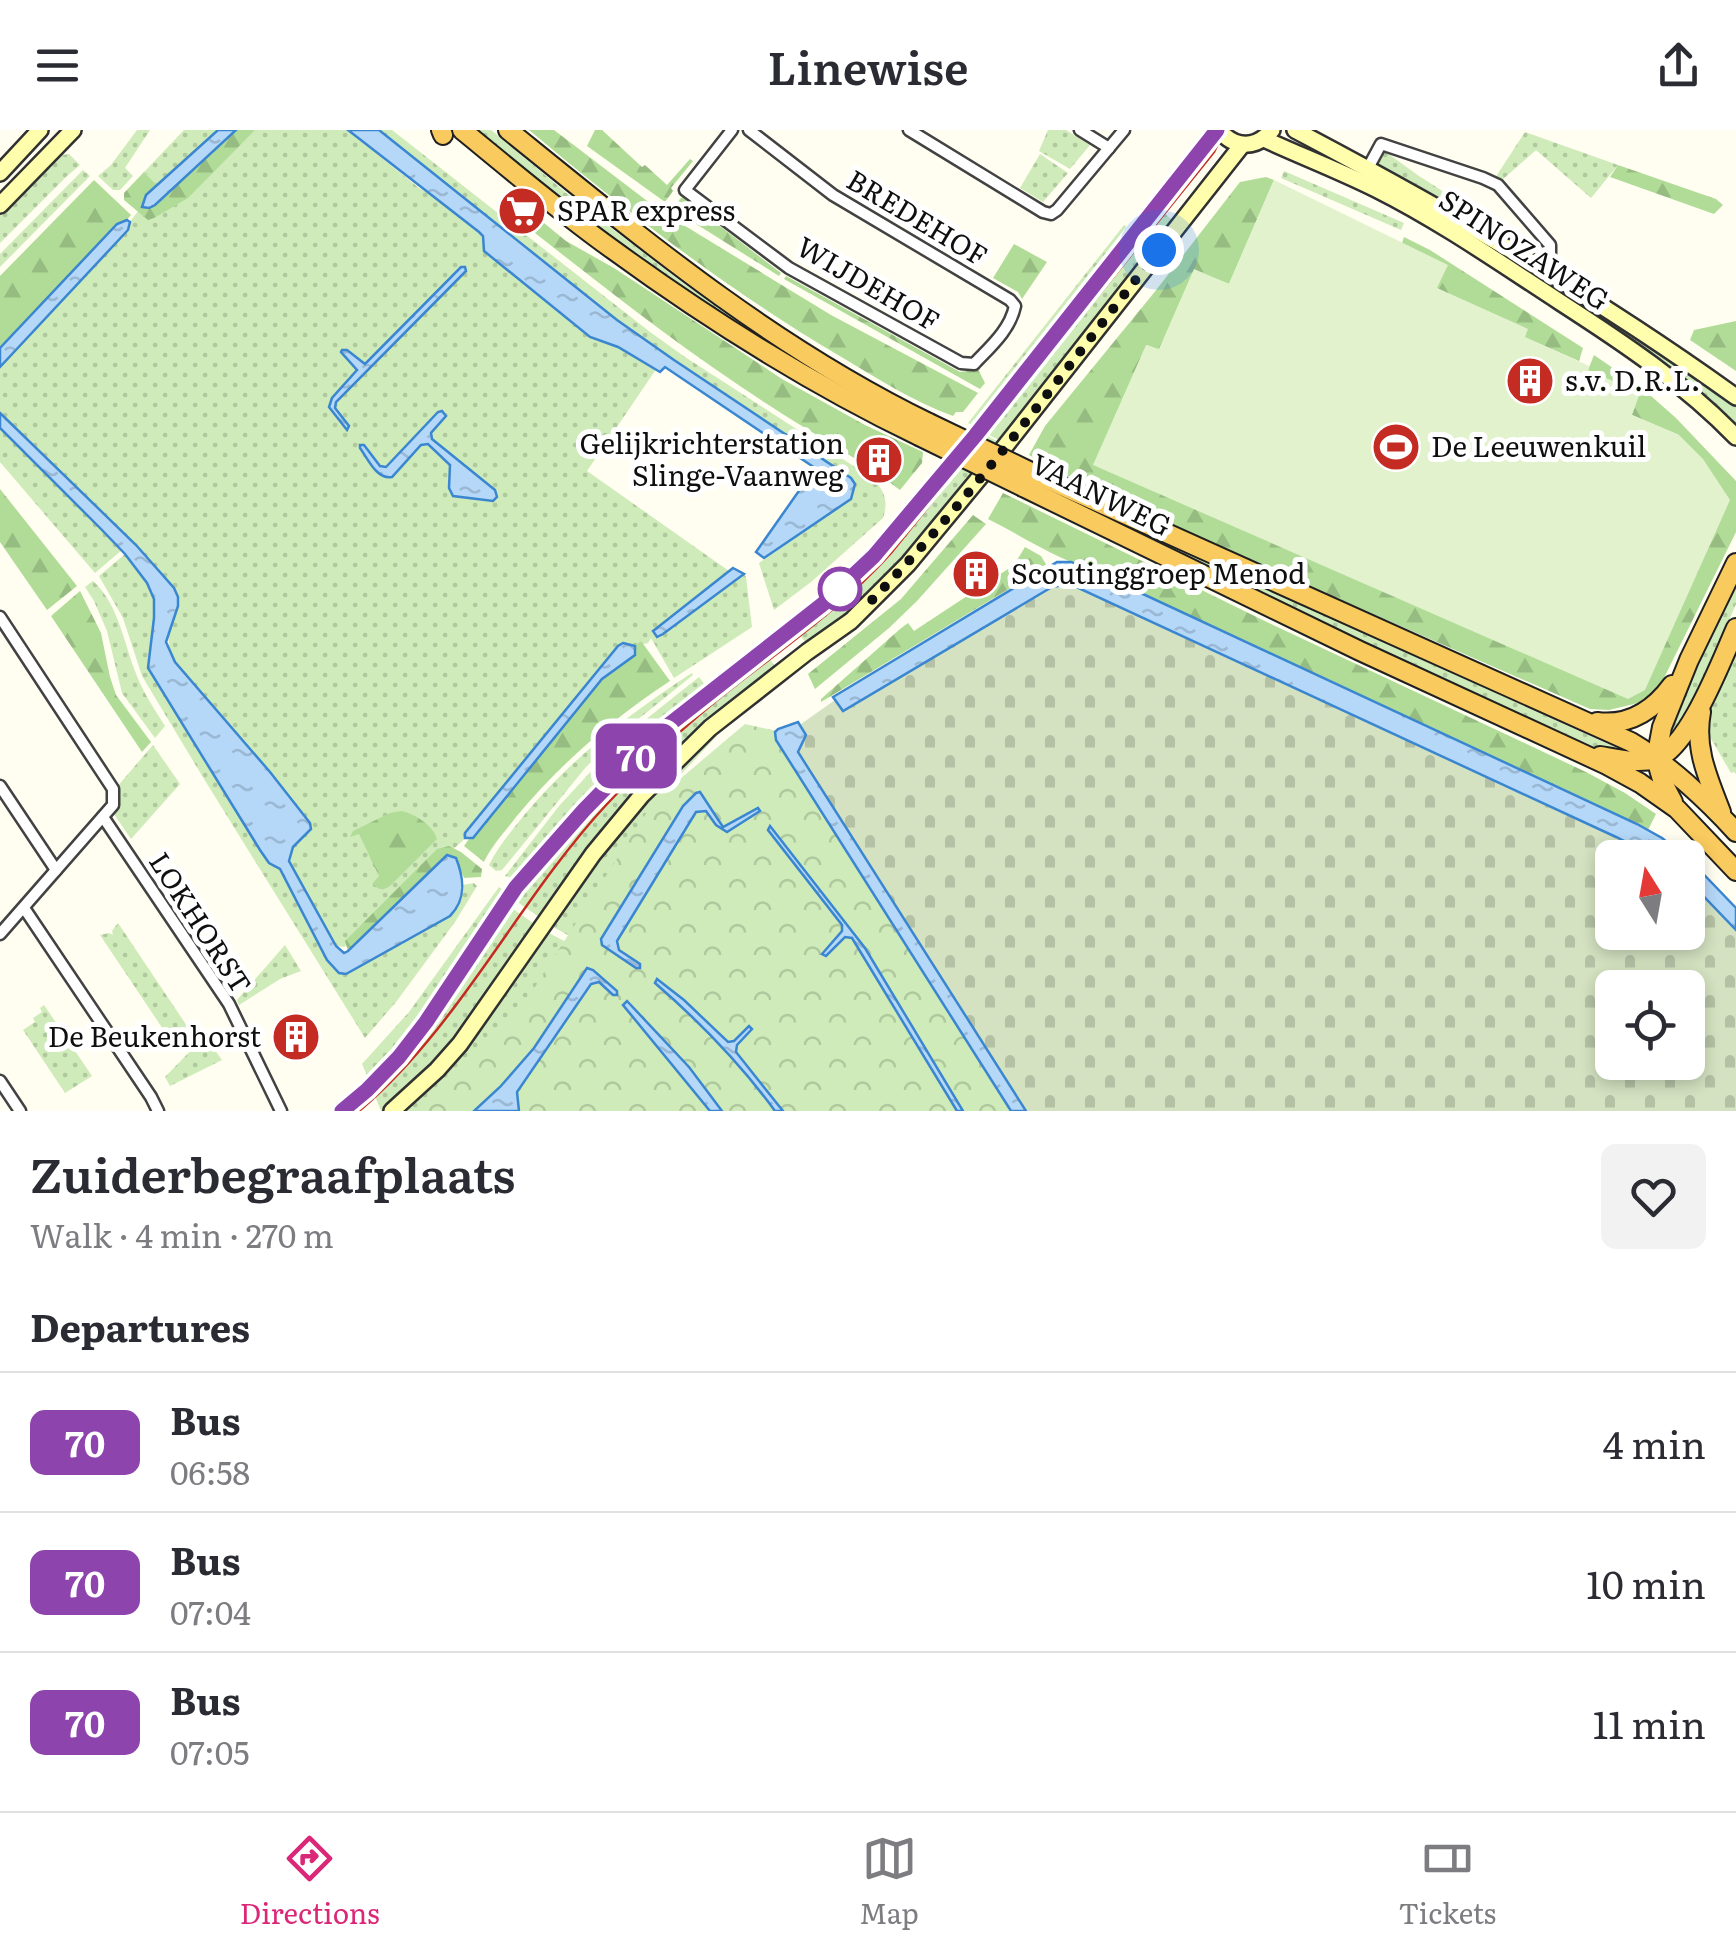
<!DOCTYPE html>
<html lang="en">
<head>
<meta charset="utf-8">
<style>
	body { margin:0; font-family:Literata,serif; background:#f2f2f3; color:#2b2b33; height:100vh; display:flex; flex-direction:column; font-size:38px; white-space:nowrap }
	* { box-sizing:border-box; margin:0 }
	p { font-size:32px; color:#7c7c81 }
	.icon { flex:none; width:55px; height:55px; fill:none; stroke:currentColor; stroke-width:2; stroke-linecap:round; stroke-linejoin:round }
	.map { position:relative; height:981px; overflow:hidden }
	.side { display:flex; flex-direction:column; background:#fff; flex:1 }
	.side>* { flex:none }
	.badge { padding:0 20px; border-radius:15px; font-size:35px; line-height:65px }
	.needle { width:65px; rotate:349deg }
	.buttons { position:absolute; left:1595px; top:710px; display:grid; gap:20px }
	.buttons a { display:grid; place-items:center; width:110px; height:110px; border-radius:15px; background:#fff; box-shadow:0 5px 15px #0003; font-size:50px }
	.you { position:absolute; width:50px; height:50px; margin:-25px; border:8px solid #fff; border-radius:50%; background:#1a73e8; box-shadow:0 0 0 15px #1a73e833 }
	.map>.badge { position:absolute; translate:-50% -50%; box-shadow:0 0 0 5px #fff }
	h2 { padding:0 30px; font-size:38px; line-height:90px }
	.round { display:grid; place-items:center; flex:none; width:105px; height:105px; border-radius:15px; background:#f2f2f3 }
	.summary { display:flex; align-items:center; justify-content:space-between; height:170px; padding:0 30px }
	h1 { font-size:48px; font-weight:600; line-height:75px }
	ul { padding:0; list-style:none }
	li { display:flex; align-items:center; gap:30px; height:140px; padding:0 30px; border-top:2px solid #e1e1e2 }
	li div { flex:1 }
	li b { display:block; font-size:38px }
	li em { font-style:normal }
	li .badge { min-width:110px; font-weight:700; text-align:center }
	header { display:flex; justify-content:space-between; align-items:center; height:130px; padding:0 30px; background:#fff; font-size:45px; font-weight:600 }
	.menu { display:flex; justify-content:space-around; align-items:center; height:140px; border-top:2px solid #e1e1e2; background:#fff; font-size:28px; color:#7c7c81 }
	.menu a { display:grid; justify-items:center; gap:5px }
	.menu .current { color:#db2777 }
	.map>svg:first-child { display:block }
	.grass { fill:url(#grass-dots) }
	.forest { fill:url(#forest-firs) }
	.cemetery { fill:url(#cemetery-stones); fill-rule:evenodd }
	.park { fill:url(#park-crowns) }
	.pitch { fill:#e1f2cc }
	.water { fill:url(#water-ripples); stroke:#3a86d0; stroke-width:2.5 }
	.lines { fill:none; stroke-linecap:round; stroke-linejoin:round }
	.minor-casing { stroke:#424242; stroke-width:15 }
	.secondary-casing { stroke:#313131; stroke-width:20 }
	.trunk-casing { stroke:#202020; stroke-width:22 }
	.minor { stroke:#fff; stroke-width:10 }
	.secondary { stroke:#fffeac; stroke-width:15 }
	.trunk { stroke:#f9ca5e; stroke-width:18 }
	.tram { stroke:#c32b23; stroke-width:2.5 }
	.trunk-bridge-casing { stroke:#202020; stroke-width:22; stroke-linecap:butt }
	.trunk-bridge { stroke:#f9ca5e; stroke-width:18 }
	.line-casing { stroke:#fff; stroke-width:22 }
	.line { stroke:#8e44ad; stroke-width:15 }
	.walk { stroke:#0f0f0f; stroke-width:10; stroke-dasharray:0 18 }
	.stop-dot { fill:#fff; stroke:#8e44ad; stroke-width:5 }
	.labels { text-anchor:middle; stroke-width:10; stroke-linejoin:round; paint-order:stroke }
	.poi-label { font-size:28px; fill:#0f0f0f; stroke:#fff; text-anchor:start }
	.street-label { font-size:28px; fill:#0f0f0f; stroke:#fff }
</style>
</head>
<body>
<header><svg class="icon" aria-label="menu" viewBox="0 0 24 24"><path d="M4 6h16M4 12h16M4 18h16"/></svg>Linewise<svg class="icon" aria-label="share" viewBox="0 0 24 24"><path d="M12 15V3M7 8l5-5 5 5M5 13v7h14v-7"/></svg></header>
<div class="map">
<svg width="1736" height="981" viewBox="0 0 1736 981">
	<defs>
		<pattern id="grass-dots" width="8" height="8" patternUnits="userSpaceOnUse" patternTransform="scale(2.5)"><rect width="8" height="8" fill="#ceebb9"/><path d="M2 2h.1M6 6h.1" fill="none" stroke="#b0c89e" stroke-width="1.8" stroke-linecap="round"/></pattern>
		<pattern id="forest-firs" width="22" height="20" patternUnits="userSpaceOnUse" patternTransform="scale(2.5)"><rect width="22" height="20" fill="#b0dc98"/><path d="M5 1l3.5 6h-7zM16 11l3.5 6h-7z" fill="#96bc82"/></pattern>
		<pattern id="cemetery-stones" width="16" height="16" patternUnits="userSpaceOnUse" patternTransform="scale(2.5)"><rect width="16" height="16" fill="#d4e2c1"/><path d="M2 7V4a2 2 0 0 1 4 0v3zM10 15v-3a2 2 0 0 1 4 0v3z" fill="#b5c1a5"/></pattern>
		<pattern id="park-crowns" width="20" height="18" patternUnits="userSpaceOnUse" patternTransform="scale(2.5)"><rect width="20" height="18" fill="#ceebb9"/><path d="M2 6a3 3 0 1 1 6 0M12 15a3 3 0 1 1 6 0" fill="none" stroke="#b0c89e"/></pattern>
		<pattern id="water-ripples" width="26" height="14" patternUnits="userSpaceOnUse" patternTransform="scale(2.5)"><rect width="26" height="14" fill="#b5d8f8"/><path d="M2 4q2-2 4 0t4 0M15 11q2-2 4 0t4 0" fill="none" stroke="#9ab8d3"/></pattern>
	</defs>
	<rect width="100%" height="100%" fill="#fffef1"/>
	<g class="grass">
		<path d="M137 0H150L125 38 133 46 120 60H113L98 46 111 35Z"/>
		<path d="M184 0H218L157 55 144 42Z"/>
		<path d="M236 0H347L419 58 465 85 481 103 485 123 588 203 661 232 587 341 729 441 654 501 656 506 663 504 744 444 746 447 752 497 674 548 651 508 648 513 635 516 602 544 469 705 344 817 336 816 289 734 293 717 309 702 310 693 270 642 175 532C163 509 170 499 178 476L136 415 0 283V237L128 101 129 93 142 76 146 77Z"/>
		<path d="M379 0H392L650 202 685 227 872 348C884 360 889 371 883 388L811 452 774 480 759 433 851 369 854 361 851 348 674 230 617 190Z"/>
		<path d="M474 0H491L581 75 683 153 751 200 750 202 678 155 581 86Z"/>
		<path d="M1048 0H1066L1090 15 1070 39 1039 21Z"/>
		<path d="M1525 2 1618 35 1591 68 1536 20 1501 51 1495 48Z"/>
		<path d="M1383 20 1419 46 1544 126 1543 135 1538 132 1540 128 1375 33Z"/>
		<path d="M69 24 80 35 67 46 0 113V80L37 46 40 48 62 25Z"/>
		<path d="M1040 24 1068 43 1043 72 1020 58Z"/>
		<path d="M83 40 90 46 0 137V124Z"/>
		<path d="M1284 41 1404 93 1401 100 1281 48Z"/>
		<path d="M1159 79 1176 93 1001 311 981 301Z"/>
		<path d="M1124 95 1133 102 976 297 968 293Z"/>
		<path d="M1616 191 1736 271V295L1683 249 1610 200Z"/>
		<path d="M0 298 122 420 95 443 0 332Z"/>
		<path d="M983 304 999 312 899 436 848 485 814 512 811 509 806 513 796 500Z"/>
		<path d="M1029 348 1282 462 1363 503 1628 623 1607 621 1595 617 1363 513 1028 351Z"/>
		<path d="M125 424 147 453 154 469V488L148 538 260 720 280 739 327 830 339 843 462 767 463 755 474 753 477 756 455 792 396 872 365 908 204 649 142 546 123 488 99 446Z"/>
		<path d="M1736 449V474L1707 542 1679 599 1670 608 1668 606 1672 587 1724 481Z"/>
		<path d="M93 451C119 474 124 515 137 546 144 564 155 580 165 596L155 608 122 563 107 501 94 471 85 457Z"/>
		<path d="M1736 515V644L1734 642 1731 643 1703 595 1704 587Z"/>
		<path d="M761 527 769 528 774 535 773 543 708 594 542 789 513 769 631 635Z"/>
		<path d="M692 543 693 545 621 603 586 637 502 740 496 741 489 735C498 716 512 701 525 684 573 627 629 584 692 543Z"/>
		<path d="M699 547 706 556C636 610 576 671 520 739L523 743 518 749 505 746 559 676 620 610Z"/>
		<path d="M726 596 671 655 650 682 573 808 548 794 562 774 567 775 606 721 644 676Z"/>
		<path d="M153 615 180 654 131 709 112 681 120 667 116 658Z"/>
		<path d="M499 757 508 764 489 789 485 787 417 889 368 948 362 934 409 882Z"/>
		<path d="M509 776 537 796 435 937 385 981H381L373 961Z"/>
		<path d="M118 793 189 899 171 911 100 805 109 803 113 805 112 801Z"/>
		<path d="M547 802 570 814 514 899 419 981H405L456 931Z"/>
		<path d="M285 815 301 841 280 849 239 875 237 870Z"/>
		<path d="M44 875 92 946 65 963 23 900 35 892 33 888 42 882 40 878Z"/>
		<path d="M205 906 222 930 170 956 165 947Z"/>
	</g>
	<g class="forest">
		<path d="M236 0H255L188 68 154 88 148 90 124 70V63L144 42 157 55 146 65V77L164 66Z"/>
		<path d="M529 0H554L659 80 831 185 978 263 963 282H956L953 286C912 271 875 247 838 225 728 160 627 82 529 0Z"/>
		<path d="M595 0H602L642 37 645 35 667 55 690 29 693 31 671 58 673 61 665 72 587 16Z"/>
		<path d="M1618 35 1716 69 1723 75 1714 84 1610 47Z"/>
		<path d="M1266 47 1274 50 1229 154 1194 140 1159 220 1147 215 1094 334 1679 305 1632 285 1588 240 1594 225 1642 258 1676 288 1736 351V402L1662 552 1651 564 1638 573 1609 580 1590 579 1172 396 1088 357 1029 325 1045 296 1153 164 1240 52Z"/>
		<path d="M94 50 131 85 126 91 117 94 0 218V146Z"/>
		<path d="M682 67 781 143 779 146 677 82 674 76Z"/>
		<path d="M544 93 566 111 614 138 782 249 865 295 923 322 922 333 900 360C857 327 809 302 764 272 684 220 610 162 535 103Z"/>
		<path d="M1404 107 1430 120 1583 218 1579 231 1524 207 1527 199 1436 158 1402 113Z"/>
		<path d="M1014 114 1047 132 1022 169 1018 162 993 148Z"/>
		<path d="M786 146 960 242 978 239 985 253 980 259 784 149Z"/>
		<path d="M1736 191V241L1690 210 1694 200Z"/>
		<path d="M0 359 77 456 47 480 0 412Z"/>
		<path d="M1003 363 1269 493 1586 642 1625 663 1656 684 1648 700 1085 437C1051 426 1020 405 988 389Z"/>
		<path d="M973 385 986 394 917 471 889 498 815 559 808 544 901 469Z"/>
		<path d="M1025 417 1041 426 1047 436 821 572V569L900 499 908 493 914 501 1014 435Z"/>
		<path d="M80 461 101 503 110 547 116 565 151 612 142 622 51 486Z"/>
		<path d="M641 511 670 551C611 590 561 633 516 687 505 702 492 715 484 732L464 716 469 709 473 708 602 549 635 525V516Z"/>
		<path d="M401 681C414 683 434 696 437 709L390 756C383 761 377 760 373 753L379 746 359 704 350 707 353 701 390 683Z"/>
		<path d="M449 716 461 722 482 739 481 747 464 748 458 733 447 725 348 821 345 811 437 719Z"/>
	</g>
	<path class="cemetery" d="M1058 454H1070L1079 457 1616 707 1656 727 1612 728V802H1688V750L1736 800V981H1026L797 619 806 605 801 594 835 570 844 581ZM1612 858H1688V932H1612Z"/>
	<path class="park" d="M745 594 781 602 1019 981H417L510 896 654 671Z"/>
	<path class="pitch" d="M1274 50 1448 135 1437 158 1528 199 1525 207 1589 236 1588 240 1640 263 1632 285 1679 305 1703 329 1730 370 1645 560 1628 569 1093 335 1146 215 1159 219 1194 139 1229 154Z"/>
	<g class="water">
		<path d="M218 0H236L155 75 149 78 142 77 146 65Z"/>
		<path d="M348 0H379L617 190 674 230 851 348 855 354 851 369 764 428 756 422 815 338 665 237 660 242 618 217 590 207 484 121 483 106 479 102Z"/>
		<path d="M127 90 130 92 128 100 0 237V218L117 94Z"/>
		<path d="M461 137H465L466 141 336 272 335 278 349 296 347 300 329 277 332 268 357 240 341 222 342 220H347L365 234Z"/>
		<path d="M442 281 446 286 431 303 432 309 495 360 497 367 493 371 453 366 449 358 450 335 428 314 421 315 392 347C377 350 368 329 360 318V315H364L380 336 386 337 438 282Z"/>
		<path d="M0 283 136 415 174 458 178 467V476L166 512 175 532 270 642 310 693 311 699 293 717 289 731 336 816 344 823 348 821 447 725 456 728C464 748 467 769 450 786L346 844 339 843 327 830 280 739 269 733 260 720 148 538 154 488V469L147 453 125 424 101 399 0 298Z"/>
		<path d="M1057 432H1071L1085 437 1637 694 1662 708 1687 728 1656 727 1616 707 1070 454 1052 457 843 581 833 567Z"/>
		<path d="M733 438 744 444 663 504 657 507 653 501Z"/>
		<path d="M623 513 635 516V525L602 549 473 708H465V703L618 516Z"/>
		<path d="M798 592 806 605 798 622 1026 981H1011L776 610 775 602 778 599Z"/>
		<path d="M700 662 723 697 758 678 760 681 727 702 716 695 706 681 696 682 617 811 619 820 640 834V838H636L602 815 601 809 683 676 696 663Z"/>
		<path d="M770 696 865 818 963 981H957L852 808 845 807 826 826 822 824 842 801V795L768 700Z"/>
		<path d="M1688 728 1736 778V800L1688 750Z"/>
		<path d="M587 838 593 840 617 861V865H613L599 852 591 854 517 962 519 981H474L500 957 534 918Z"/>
		<path d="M657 849 684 870 728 912 734 911 749 896 752 899 737 915 736 922 783 981H775C740 933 700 892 655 853Z"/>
		<path d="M627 871 689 937 722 981H710L623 875Z"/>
	</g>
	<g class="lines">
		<g class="minor-casing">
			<g id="minor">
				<path d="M732 0 685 60 789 138 961 233 974 234C990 217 1010 200 1015 176L1010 170 833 65 749 0"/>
				<path d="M909 0 1043 82 1051 84 1057 80 1124 0"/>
				<path d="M1080 0 1109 18"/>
				<path d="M1368 38 1381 14 1483 48 1498 55 1550 115V143"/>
				<path d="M0 487 113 659V675L0 804"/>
				<path d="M0 656 56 740"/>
				<path d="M103 687 229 874 281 981"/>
				<path d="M24 778 151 967 158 981"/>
				<path d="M0 951 20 981"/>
			</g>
		</g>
		<g class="secondary-casing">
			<g id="secondary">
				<path d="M1219 0C1235 19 1256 19 1272 0"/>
				<path d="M1295 0C1447 80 1596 166 1736 267"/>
				<path d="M1264 9C1301 26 1340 41 1376 59 1440 91 1500 133 1560 172 1622 212 1685 254 1736 307"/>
				<path d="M0 43 40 0"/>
				<path d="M0 75 73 0"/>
				<path d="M342 981 367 961 399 927 426 892 516 757 583 681 661 601 823 474 875 426 975 306 1217 0"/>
				<path d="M392 981 437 940 460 914 593 724 641 666 710 598 807 522 851 491 908 434 999 324 1242 15"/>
			</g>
		</g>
		<g class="trunk-casing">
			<g id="trunk">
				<path d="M441 0 443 5"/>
				<path d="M462 0C511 40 560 82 612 119 708 189 811 254 919 306"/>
				<path d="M508 0C644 110 771 216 929 293"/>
				<path d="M1033 343 1631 612C1668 634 1707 670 1736 702"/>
				<path d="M1023 357 1360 521 1607 635 1640 653 1677 679 1736 741"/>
				<path d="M1701 582C1694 618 1708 648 1721 682"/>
				<path d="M1597 592C1629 596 1653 581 1672 555"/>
				<path d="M1600 626C1618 629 1638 634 1655 629 1688 620 1722 529 1736 498"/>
				<path d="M1673 672 1663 653 1656 629 1662 597 1689 530 1736 433"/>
			</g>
		</g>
		<use href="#minor" class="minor"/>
		<use href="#secondary" class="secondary"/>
		<use href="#trunk" class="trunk"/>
		<path class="tram" d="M359 981C461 895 517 771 607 674 641 637 678 602 717 570 777 522 840 480 891 423L1214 22 1225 0"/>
		<g class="trunk-bridge-casing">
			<g id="trunk-bridge">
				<path d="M929 293 1033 343"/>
				<path d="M919 306 1023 357"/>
			</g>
		</g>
		<use href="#trunk-bridge" class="trunk-bridge"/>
	</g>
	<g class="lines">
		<g class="line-casing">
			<path id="line" d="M342 981 367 960 399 927 426 892 516 757 584 680 661 601 823 474 874 426 975 306 1217 0"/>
		</g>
		<use href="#line" class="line"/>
		<path class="walk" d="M840 459 870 472C976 364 1065 239 1159 120"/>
	</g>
	<defs>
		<g id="supermarket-disc" transform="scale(2.5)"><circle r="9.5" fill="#c32b23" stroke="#fff"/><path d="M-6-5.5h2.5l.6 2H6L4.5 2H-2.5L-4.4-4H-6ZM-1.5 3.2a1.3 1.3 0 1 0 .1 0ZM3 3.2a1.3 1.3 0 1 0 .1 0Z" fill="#fff"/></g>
		<g id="building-disc" transform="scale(2.5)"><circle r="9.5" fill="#c32b23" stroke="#fff"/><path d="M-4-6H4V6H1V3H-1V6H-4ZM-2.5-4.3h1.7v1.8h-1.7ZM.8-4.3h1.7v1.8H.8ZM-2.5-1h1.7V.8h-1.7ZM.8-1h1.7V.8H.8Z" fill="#fff"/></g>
		<g id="stadium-disc" transform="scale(2.5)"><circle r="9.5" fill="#c32b23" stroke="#fff"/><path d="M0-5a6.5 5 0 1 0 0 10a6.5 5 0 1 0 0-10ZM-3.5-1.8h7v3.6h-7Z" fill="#fff"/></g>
	</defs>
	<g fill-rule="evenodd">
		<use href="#supermarket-disc" x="522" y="81"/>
		<use href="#building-disc" x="1530" y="251"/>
		<use href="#stadium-disc" x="1396" y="317"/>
		<use href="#building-disc" x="879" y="330"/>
		<use href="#building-disc" x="976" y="444"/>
		<use href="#building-disc" x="296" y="907"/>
	</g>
	<circle class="stop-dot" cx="840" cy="459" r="20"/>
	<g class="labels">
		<g class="poi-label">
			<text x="557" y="91">SPAR express</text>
			<text x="1565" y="261">s.v. D.R.L.</text>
			<text x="844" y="324" text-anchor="end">Gelijkrichterstation<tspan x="844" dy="32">Slinge-Vaanweg</tspan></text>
			<text x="1431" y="327">De Leeuwenkuil</text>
			<text x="1011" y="454">Scoutinggroep Menod</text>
			<text x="261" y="917" text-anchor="end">De Beukenhorst</text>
		</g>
		<g class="street-label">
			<text transform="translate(917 88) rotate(31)" y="10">BREDEHOF</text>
			<text transform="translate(1524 120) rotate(33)" y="10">SPINOZAWEG</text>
			<text transform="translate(868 154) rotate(30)" y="10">WIJDEHOF</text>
			<text transform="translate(1101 365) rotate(26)" y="10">VAANWEG</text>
			<text transform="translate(200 793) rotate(57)" y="10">LOKHORST</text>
		</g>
	</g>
</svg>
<div class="buttons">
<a><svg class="needle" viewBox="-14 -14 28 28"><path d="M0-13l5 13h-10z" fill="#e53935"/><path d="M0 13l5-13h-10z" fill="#7c7c81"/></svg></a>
<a><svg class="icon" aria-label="locate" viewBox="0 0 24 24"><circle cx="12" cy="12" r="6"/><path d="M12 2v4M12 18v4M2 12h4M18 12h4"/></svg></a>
</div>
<div class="you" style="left:1159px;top:120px"></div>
<b class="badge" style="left:636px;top:626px;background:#8e44ad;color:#fff">70</b>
</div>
<section class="side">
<div class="summary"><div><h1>Zuiderbegraafplaats</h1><p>Walk · 4 min · 270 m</p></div><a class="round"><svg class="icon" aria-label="heart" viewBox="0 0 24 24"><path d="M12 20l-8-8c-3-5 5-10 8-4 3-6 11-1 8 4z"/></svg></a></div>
<h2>Departures</h2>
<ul>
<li><span class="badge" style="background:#8e44ad;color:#fff">70</span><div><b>Bus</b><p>06:58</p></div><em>4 min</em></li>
<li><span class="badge" style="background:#8e44ad;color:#fff">70</span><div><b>Bus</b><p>07:04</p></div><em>10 min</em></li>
<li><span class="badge" style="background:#8e44ad;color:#fff">70</span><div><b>Bus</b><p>07:05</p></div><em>11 min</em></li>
</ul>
</section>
<nav class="menu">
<a class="current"><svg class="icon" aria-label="directions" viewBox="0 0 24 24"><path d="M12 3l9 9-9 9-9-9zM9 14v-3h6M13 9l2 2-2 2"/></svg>Directions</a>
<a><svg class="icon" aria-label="map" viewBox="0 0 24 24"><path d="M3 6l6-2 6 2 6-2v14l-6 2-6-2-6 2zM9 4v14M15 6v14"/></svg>Map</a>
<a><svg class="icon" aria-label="tickets" viewBox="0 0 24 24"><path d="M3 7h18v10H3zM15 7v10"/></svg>Tickets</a>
</nav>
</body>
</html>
